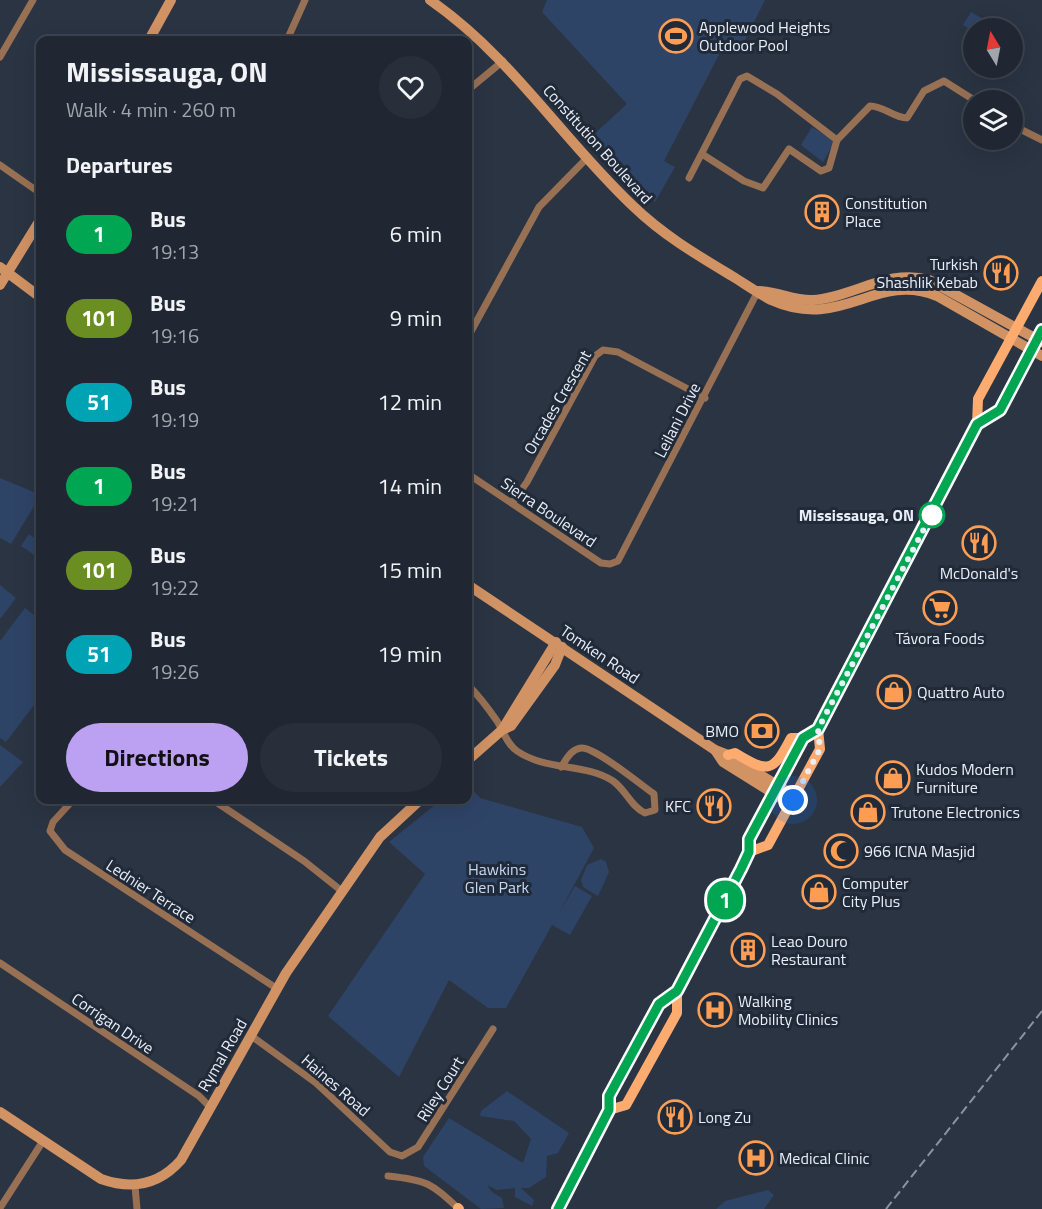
<!DOCTYPE html>
<html lang="en">
<head>
<meta charset="utf-8">
<style>
	body { margin:0; font-family:"Titillium Web",sans-serif; background:#282f3a; color:#f1f3f6; height:100vh; display:flex; flex-direction:column; font-size:22px; white-space:nowrap }
	* { box-sizing:border-box; margin:0 }
	p { font-size:20px; color:#a2a5ac }
	.icon { flex:none; width:33px; height:33px; fill:none; stroke:currentColor; stroke-width:2; stroke-linecap:round; stroke-linejoin:round }
	.map { position:relative; flex:1; overflow:hidden }
	.sheet { position:absolute; left:36px; top:36px; width:436px; height:768px; display:flex; flex-direction:column; background:#202732; border-radius:12px; box-shadow:0 6px 24px #0002,0 0 0 2px #3d444d }
	.sheet>* { flex:none }
	.badge { padding:0 12px; border-radius:20px; font-size:21px; line-height:39px }
	.needle { width:39px; rotate:350deg }
	.buttons { position:absolute; left:963px; top:18px; display:grid; gap:12px }
	.buttons a { display:grid; place-items:center; width:60px; height:60px; border-radius:50%; background:#202732; box-shadow:0 6px 24px #0002,0 0 0 2px #3d444d; font-size:30px }
	.you { position:absolute; width:30px; height:30px; margin:-15px; border:4px solid #fff; border-radius:50%; background:#1a73e8; box-shadow:0 0 0 9px #1a73e833 }
	.map>.badge { position:absolute; translate:-50% -50%; box-shadow:0 0 0 3px #fff }
	h2 { padding:0 30px; font-size:22px; line-height:54px }
	.round { display:grid; place-items:center; flex:none; width:63px; height:63px; border-radius:32px; background:#282f3a }
	.summary { display:flex; align-items:center; justify-content:space-between; height:102px; padding:0 30px }
	h1 { font-size:28px; font-weight:700; line-height:45px }
	.cta { display:flex; gap:12px; margin-top:auto; padding:12px 30px }
	.cta a { flex:1; height:69px; border-radius:36px; background:#bca0f2; color:#111; font-size:24px; font-weight:700; line-height:69px; text-align:center }
	.cta a+a { background:#282f3a; color:#f1f3f6 }
	ul { padding:0; list-style:none }
	li { display:flex; align-items:center; gap:18px; height:84px; padding:0 30px }
	li div { flex:1 }
	li b { display:block; font-size:22px }
	li em { font-style:normal }
	li .badge { min-width:66px; font-weight:700; text-align:center }
	.map>svg:first-child { display:block }
	.green { fill:#2e4467 }
	.water { fill:#00133c }
	.lines { fill:none; stroke-linecap:round; stroke-linejoin:round }
	.street { stroke:#987054; stroke-width:7 }
	.secondary { stroke:#d19264; stroke-width:10 }
	.primary { stroke:#fdab6f; stroke-width:10 }
	.rail { stroke:#8b93a0; stroke-width:2; stroke-dasharray:9 4.5; stroke-linecap:butt }
	.line-casing { stroke:#fff; stroke-width:14 }
	.line { stroke:#00a651; stroke-width:9 }
	.walk { stroke:#e9effa; stroke-width:6; stroke-dasharray:0 10.8 }
	.stop-dot { fill:#fff; stroke:#00a651; stroke-width:3 }
	.labels { text-anchor:middle; stroke-width:6; stroke-linejoin:round; paint-order:stroke }
	.poi-label { font-size:16px; fill:#e9effa; stroke:#202a38; text-anchor:start }
	.street-label { font-size:16px; fill:#e9effa; stroke:#202a38 }
	.stop-label { font-size:16px; font-weight:bold; fill:#e9effa; stroke:#202a38; text-anchor:end }
	.park-label { font-size:16px; fill:#c5d7f5; stroke:#202a38 }
</style>
</head>
<body>
<div class="map">
<svg width="1042" height="1209" viewBox="0 0 1042 1209">
	<rect width="100%" height="100%" fill="#2a3443"/>
	<g class="green">
		<path d="M547 0H765L738 54 724 45 664 161 675 167 655 202 592 136 627 104 542 12Z"/>
		<path d="M971 12 999 28H974L973 31 963 25Z"/>
		<path d="M812 127 835 141 823 162 801 145Z"/>
		<path d="M0 478 36 493 39 498 11 544 0 538Z"/>
		<path d="M29 534 40 542V559L21 546Z"/>
		<path d="M0 585 16 598 0 619Z"/>
		<path d="M25 608 40 620V697L6 742 0 738V641Z"/>
		<path d="M0 745 23 762 0 787Z"/>
		<path d="M468 785 480 798 582 827 594 848 558 915 575 886 592 896 570 935 552 925 506 1008H488L449 980 399 1077 328 1016 425 874 389 842 441 800H468Z"/>
		<path d="M601 859 606 862 609 872 598 896 583 887 581 880 587 865Z"/>
		<path d="M507 1091 569 1133 558 1153 547 1156 546 1177 529 1188H521L534 1200 532 1206 515 1197V1188L497 1190 487 1185 492 1192 502 1198 504 1208 481 1209 424 1166 423 1157 449 1118 523 1163 531 1139 514 1121 480 1116 481 1111Z"/>
		<path d="M768 1190 774 1195 764 1209H716L725 1201Z"/>
	</g>
	<path class="water" d="M667 21 694 36 686 51 659 36Z"/>
	<g class="lines">
		<g class="street">
			<path d="M287 40 305 0"/>
			<path d="M0 57 33 0"/>
			<path d="M468 90 503 61"/>
			<path d="M1012 125 1042 140"/>
			<path d="M702 154 744 181 763 188 789 149 821 171 829 168 837 140 870 106C884 106 894 118 907 118L924 91 944 81 974 100"/>
			<path d="M0 165 40 193"/>
			<path d="M689 178 740 79 747 76 777 94 837 140"/>
			<path d="M468 337 539 207 587 158"/>
			<path d="M468 474 601 563 610 564 618 561 758 291"/>
			<path d="M512 503 527 482 595 356 603 350 618 352 705 398"/>
			<path d="M468 685C479 696 488 708 497 721 503 731 507 744 517 751 546 771 585 763 613 781 626 790 631 807 645 813L655 810 654 794C641 785 594 746 581 748 571 749 566 760 561 767"/>
			<path d="M73 800 53 822 50 831 65 850 276 988"/>
			<path d="M213 800 304 861 343 892"/>
			<path d="M0 963 199 1096 210 1107"/>
			<path d="M250 1035 316 1083 390 1152 402 1156 418 1147 493 1029"/>
			<path d="M388 1176C427 1180 431 1183 459 1209"/>
			<path d="M135 1186 137 1209"/>
			<path d="M0 1208 43 1141"/>
		</g>
		<g class="secondary">
			<path d="M430 0C512 57 561 138 633 206 663 235 697 255 732 276 745 284 758 293 771 300 842 332 875 271 937 296L1042 356"/>
			<path d="M149 40 171 0"/>
			<path d="M0 267 40 297"/>
			<path d="M0 285 40 220"/>
			<path d="M758 291C777 291 794 301 813 300 854 297 888 268 929 280L1042 342"/>
			<path d="M468 585 715 750 728 755 795 796"/>
			<path d="M502 730 556 642"/>
			<path d="M715 750 723 762 790 804"/>
			<path d="M468 760 502 730 511 726 555 665 562 647"/>
			<path d="M0 1112 101 1179C132 1190 159 1185 181 1160L286 973 380 837 420 800"/>
		</g>
		<g class="primary">
			<path d="M977 425 1000 410 1042 330"/>
			<path d="M728 755 735 753C768 773 773 773 791 738H803"/>
			<path d="M749 852 768 845 814 760 820 749 818 729 958 463 977 425 978 399 1042 281"/>
			<path d="M609 1110 626 1105 677 1013V991L741 869 749 852V839L803 738 818 729"/>
			<path d="M458 1208 459 1209"/>
			<path d="M558 1209 609 1110V1096L659 1004 677 991"/>
		</g>
		<path class="rail" d="M886 1209 1042 1011"/>
	</g>
	<g class="lines">
		<g class="line-casing">
			<path id="line" d="M558 1209 609 1110V1096L659 1004 677 991 741 869 749 852V839L803 738 818 729 977 424 1000 410 1042 330"/>
		</g>
		<use href="#line" class="line"/>
		<path class="walk" d="M793 800 820 749 818 729 933 512 932 515"/>
	</g>
	<defs>
		<g id="stadium-ring" transform="scale(1.725)"><circle r="9.5" fill="#202a38" stroke="#fc9d53" stroke-width="1.5"/><path d="M0-5a6.5 5 0 1 0 0 10a6.5 5 0 1 0 0-10ZM-3.5-1.8h7v3.6h-7Z" fill="#fc9d53"/></g>
		<g id="building-ring" transform="scale(1.725)"><circle r="9.5" fill="#202a38" stroke="#fc9d53" stroke-width="1.5"/><path d="M-4-6H4V6H1V3H-1V6H-4ZM-2.5-4.3h1.7v1.8h-1.7ZM.8-4.3h1.7v1.8H.8ZM-2.5-1h1.7V.8h-1.7ZM.8-1h1.7V.8H.8Z" fill="#fc9d53"/></g>
		<g id="restaurant-ring" transform="scale(1.725)"><circle r="9.5" fill="#202a38" stroke="#fc9d53" stroke-width="1.5"/><path d="M-5-6h1v4h1v-4h1v4h1v-4h1v5L-1.5 .5V6h-2V.5L-5-1ZM5-6V6H3V1.5H1.5Q1.5-4 5-6Z" fill="#fc9d53"/></g>
		<g id="supermarket-ring" transform="scale(1.725)"><circle r="9.5" fill="#202a38" stroke="#fc9d53" stroke-width="1.5"/><path d="M-6-5.5h2.5l.6 2H6L4.5 2H-2.5L-4.4-4H-6ZM-1.5 3.2a1.3 1.3 0 1 0 .1 0ZM3 3.2a1.3 1.3 0 1 0 .1 0Z" fill="#fc9d53"/></g>
		<g id="shop-ring" transform="scale(1.725)"><circle r="9.5" fill="#202a38" stroke="#fc9d53" stroke-width="1.5"/><path d="M-5-2.5h2.3a2.7 3.5 0 0 1 5.4 0H5L5.5 6h-11ZM-1.5-2.5h3a1.5 2.3 0 0 0-3 0Z" fill="#fc9d53"/></g>
		<g id="bank-ring" transform="scale(1.725)"><circle r="9.5" fill="#202a38" stroke="#fc9d53" stroke-width="1.5"/><path d="M-6-4H6V4H-6ZM0-2.3a2.3 2.3 0 1 0 0 4.6a2.3 2.3 0 1 0 0-4.6Z" fill="#fc9d53"/></g>
		<g id="mosque-ring" transform="scale(1.725)"><circle r="9.5" fill="#202a38" stroke="#fc9d53" stroke-width="1.5"/><path d="M3.5-4.9A6 6 0 1 0 3.5 4.9A5 5 0 1 1 3.5-4.9Z" fill="#fc9d53"/></g>
		<g id="hospital-ring" transform="scale(1.725)"><circle r="9.5" fill="#202a38" stroke="#fc9d53" stroke-width="1.5"/><path d="M-5-5h3v3.5h4V-5h3V5h-3V1.5h-4V5h-3Z" fill="#fc9d53"/></g>
	</defs>
	<g fill-rule="evenodd">
		<use href="#stadium-ring" x="676" y="36"/>
		<use href="#building-ring" x="822" y="212"/>
		<use href="#restaurant-ring" x="1001" y="273"/>
		<use href="#restaurant-ring" x="979" y="543"/>
		<use href="#supermarket-ring" x="940" y="608"/>
		<use href="#shop-ring" x="894" y="692"/>
		<use href="#bank-ring" x="762" y="731"/>
		<use href="#shop-ring" x="893" y="778"/>
		<use href="#restaurant-ring" x="714" y="806"/>
		<use href="#shop-ring" x="868" y="812"/>
		<use href="#mosque-ring" x="841" y="851"/>
		<use href="#shop-ring" x="819" y="892"/>
		<use href="#building-ring" x="748" y="950"/>
		<use href="#hospital-ring" x="715" y="1010"/>
		<use href="#restaurant-ring" x="675" y="1117"/>
		<use href="#hospital-ring" x="756" y="1158"/>
	</g>
	<circle class="stop-dot" cx="932" cy="515" r="12"/>
	<g class="labels">
		<g class="poi-label">
			<text x="699" y="33">Applewood Heights<tspan x="699" dy="18">Outdoor Pool</tspan></text>
			<text x="845" y="209">Constitution<tspan x="845" dy="18">Place</tspan></text>
			<text x="978" y="270" text-anchor="end">Turkish<tspan x="978" dy="18">Shashlik Kebab</tspan></text>
			<text x="979" y="579" text-anchor="middle">McDonald's</text>
			<text x="940" y="644" text-anchor="middle">Távora Foods</text>
			<text x="917" y="698">Quattro Auto</text>
			<text x="739" y="737" text-anchor="end">BMO</text>
			<text x="916" y="775">Kudos Modern<tspan x="916" dy="18">Furniture</tspan></text>
			<text x="691" y="812" text-anchor="end">KFC</text>
			<text x="891" y="818">Trutone Electronics</text>
			<text x="864" y="857">966 ICNA Masjid</text>
			<text x="842" y="889">Computer<tspan x="842" dy="18">City Plus</tspan></text>
			<text x="771" y="947">Leao Douro<tspan x="771" dy="18">Restaurant</tspan></text>
			<text x="738" y="1007">Walking<tspan x="738" dy="18">Mobility Clinics</tspan></text>
			<text x="698" y="1123">Long Zu</text>
			<text x="779" y="1164">Medical Clinic</text>
		</g>
		<g class="street-label">
			<text transform="translate(598 144) rotate(48)" y="6">Constitution Boulevard</text>
			<text transform="translate(557 402) rotate(-60)" y="6">Orcades Crescent</text>
			<text transform="translate(677 420) rotate(-63)" y="6">Leilani Drive</text>
			<text transform="translate(549 512) rotate(34)" y="6">Sierra Boulevard</text>
			<text transform="translate(600 654) rotate(34)" y="6">Tomken Road</text>
			<text transform="translate(151 891) rotate(33)" y="6">Lednier Terrace</text>
			<text transform="translate(113 1023) rotate(34)" y="6">Corrigan Drive</text>
			<text transform="translate(222 1055) rotate(-60)" y="6">Rymal Road</text>
			<text transform="translate(336 1085) rotate(41)" y="6">Haines Road</text>
			<text transform="translate(440 1089) rotate(-58)" y="6">Riley Court</text>
		</g>
		<g class="stop-label">
			<text x="914" y="521">Mississauga, ON</text>
		</g>
		<g class="park-label">
			<text x="497" y="875">Hawkins<tspan x="497" dy="18">Glen Park</tspan></text>
		</g>
	</g>
</svg>
<div class="buttons">
<a><svg class="needle" viewBox="-14 -14 28 28"><path d="M0-13l5 13h-10z" fill="#e53935"/><path d="M0 13l5-13h-10z" fill="#a2a5ac"/></svg></a>
<a><svg class="icon" aria-label="layers" viewBox="0 0 24 24"><path d="M12 4l9 5-9 5-9-5zM3 14l9 5 9-5"/></svg></a>
</div>
<div class="you" style="left:793px;top:800px"></div>
<b class="badge" style="left:725px;top:900px;background:#00a651;color:#fff">1</b>
<section class="sheet">
<div class="summary"><div><h1>Mississauga, ON</h1><p>Walk · 4 min · 260 m</p></div><a class="round"><svg class="icon" aria-label="heart" viewBox="0 0 24 24"><path d="M12 20l-8-8c-3-5 5-10 8-4 3-6 11-1 8 4z"/></svg></a></div>
<h2>Departures</h2>
<ul>
<li><span class="badge" style="background:#00a651;color:#fff">1</span><div><b>Bus</b><p>19:13</p></div><em>6 min</em></li>
<li><span class="badge" style="background:#6b8e23;color:#fff">101</span><div><b>Bus</b><p>19:16</p></div><em>9 min</em></li>
<li><span class="badge" style="background:#00a3b4;color:#fff">51</span><div><b>Bus</b><p>19:19</p></div><em>12 min</em></li>
<li><span class="badge" style="background:#00a651;color:#fff">1</span><div><b>Bus</b><p>19:21</p></div><em>14 min</em></li>
<li><span class="badge" style="background:#6b8e23;color:#fff">101</span><div><b>Bus</b><p>19:22</p></div><em>15 min</em></li>
<li><span class="badge" style="background:#00a3b4;color:#fff">51</span><div><b>Bus</b><p>19:26</p></div><em>19 min</em></li>
</ul>
<div class="cta"><a>Directions</a><a>Tickets</a></div>
</section>
</div>
</body>
</html>
